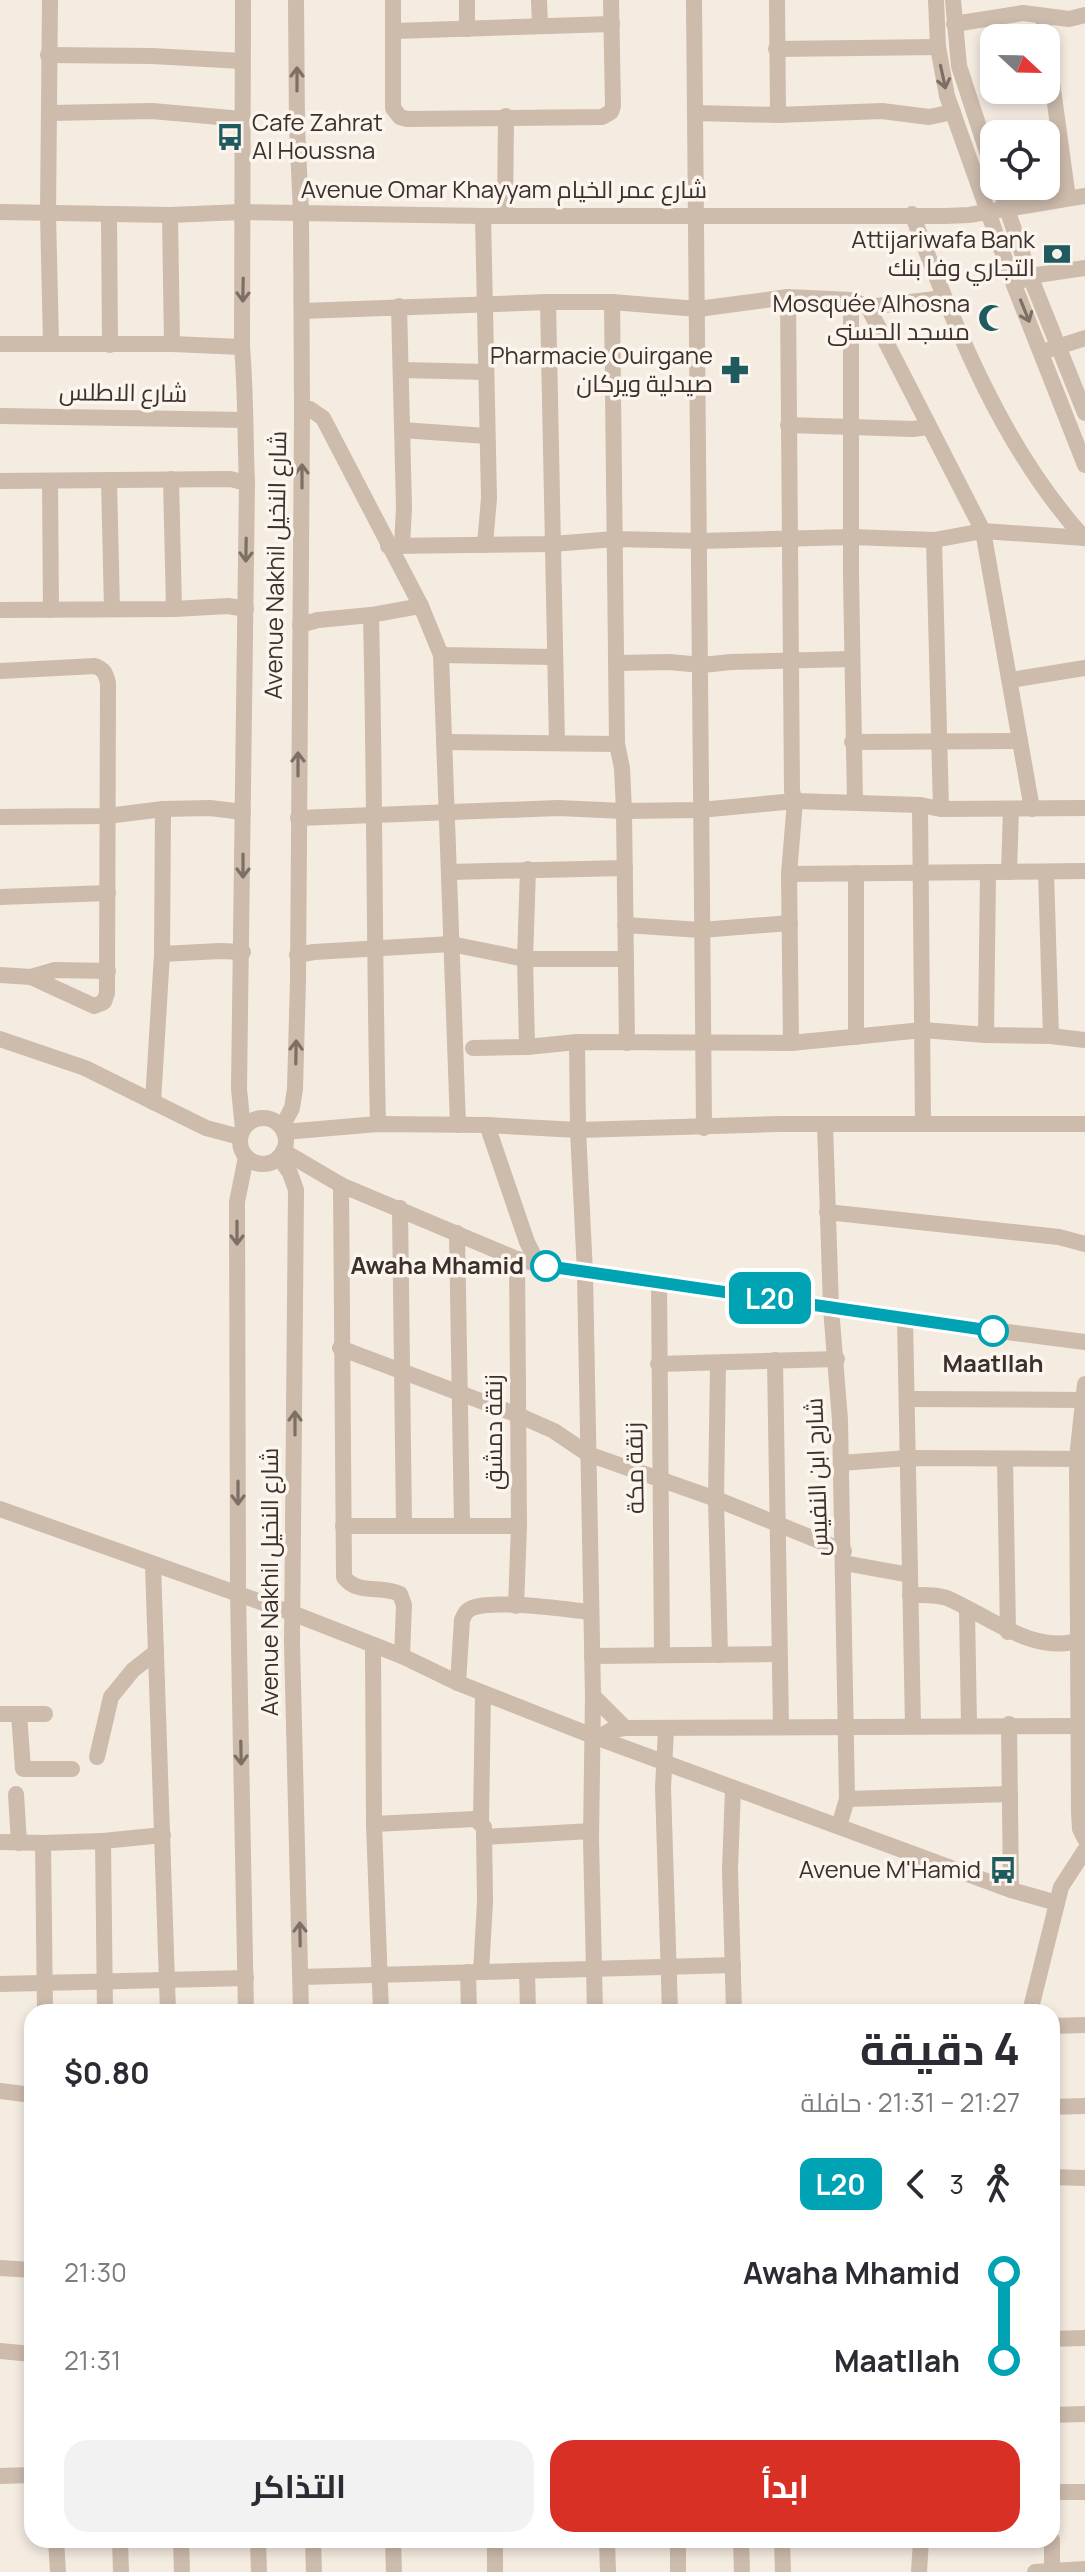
<!DOCTYPE html>
<html lang="ar">
<head>
<meta charset="utf-8">
<style>
	body { margin:0; font-family:Manrope,Cairo,sans-serif; background:#f2f2f3; color:#2b2b33; direction:rtl; height:100vh; display:flex; flex-direction:column; font-size:30px; white-space:nowrap }
	* { box-sizing:border-box; margin:0 }
	p { font-size:26px; color:#7c7c81 }
	.icon { flex:none; width:44px; height:44px; fill:none; stroke:currentColor; stroke-width:2; stroke-linecap:round; stroke-linejoin:round }
	.map { position:relative; flex:1; overflow:hidden; direction:ltr }
	.sheet { position:absolute; left:24px; top:2004px; width:1036px; height:544px; display:flex; flex-direction:column; background:#fff; border-radius:24px; box-shadow:0 4px 12px #0003; direction:rtl }
	.sheet>* { flex:none }
	.badge { padding:0 16px; border-radius:12px; font-size:28px; line-height:52px }
	.needle { width:52px; rotate:112deg }
	.fabs { position:absolute; left:980px; top:24px; display:grid; gap:16px }
	.fabs a { display:grid; place-items:center; width:80px; height:80px; border-radius:16px; background:#fff; box-shadow:0 4px 12px #0003; font-size:40px }
	.map>.badge { position:absolute; translate:-50% -50%; box-shadow:0 0 0 4px #fff }
	.legs { display:flex; align-items:center; gap:12px; height:88px; padding:0 40px; font-size:26px }
	.legs p { margin-inline-start:auto }
	.overview { display:flex; align-items:center; justify-content:space-between; height:136px; padding:0 40px }
	h1 { font-size:44px; font-weight:700; line-height:60px }
	.primary-button { display:flex; gap:16px; margin-top:auto; padding:16px 40px }
	.primary-button a { flex:1; height:92px; border-radius:24px; background:#d93025; color:#fff; font-size:32px; font-weight:700; line-height:92px; text-align:center }
	.primary-button a+a { background:#f2f2f3; color:#2b2b33 }
	ul { padding:0 40px; list-style:none }
	li { display:flex; align-items:center; gap:28px; height:88px; font-size:30px }
	li i { display:grid; place-items:center; width:12px; height:100%; margin:0 10px; background:currentColor }
	li i::after { content:''; width:20px; height:20px; margin:-10px; border:6px solid; border-radius:50%; background:#fff }
	li p { margin-inline-start:auto }
	li:first-child i { background:linear-gradient(#0000 50%,currentColor 0) }
	li:last-child i { background:linear-gradient(currentColor 50%,#0000 0) }
	.map>svg:first-child { display:block }
	.lines { fill:none; stroke-linecap:round; stroke-linejoin:round }
	.minor { stroke:#cdbbac; stroke-width:16 }
	.oneway { stroke:#7d6f65 }
	.line-1-casing { stroke:#fff; stroke-width:18 }
	.line-1 { stroke:#00a3b4; stroke-width:12 }
	.stop-1-dot { fill:#fff; stroke:#00a3b4; stroke-width:4 }
	.labels { text-anchor:middle; stroke-width:7; stroke-linejoin:round; paint-order:stroke }
	.poi-label { font-size:24px; fill:#3b302b; stroke:#fbf5ee; text-anchor:end }
	.street-label { font-size:24px; fill:#3b302b; stroke:#fbf5ee }
	.stop-label { font-size:24px; font-weight:bold; fill:#3b302b; stroke:#fbf5ee; text-anchor:end }
</style>
</head>
<body>
<div class="map">
<svg width="1085" height="2572" viewBox="0 0 1085 2572">
	<rect width="100%" height="100%" fill="#f4ebe1"/>
	<g class="lines">
		<g class="minor">
			<path d="M50 0 48 214 51 343"/>
			<path d="M243 0 242 347C246 393 245 438 247 483L239 1089 243 1129"/>
			<path d="M393 0V108L400 117 407 119 602 117 611 112 613 106 611 0"/>
			<path d="M467 0V29"/>
			<path d="M539 0 540 25"/>
			<path d="M694 0 704 1128"/>
			<path d="M777 0 778 115"/>
			<path d="M936 0 938 47 947 96 1014 285 1085 465"/>
			<path d="M953 0 959 66 994 173"/>
			<path d="M1043 17 1068 198"/>
			<path d="M954 24 1023 13 1069 19 1085 15"/>
			<path d="M394 31 612 24"/>
			<path d="M776 49 938 47"/>
			<path d="M48 55 152 56 242 61"/>
			<path d="M50 113 152 111 242 119"/>
			<path d="M695 113 778 115 882 111 929 117 953 112"/>
			<path d="M999 186 1030 276 1085 413"/>
			<path d="M0 212 170 215 242 212 483 216H945L969 215 1085 196"/>
			<path d="M109 214 110 345"/>
			<path d="M912 214C956 329 1001 446 1084 538"/>
			<path d="M170 215 172 344"/>
			<path d="M483 216 489 498 485 545"/>
			<path d="M505 216 506 116"/>
			<path d="M1023 280 1030 276 1085 268"/>
			<path d="M788 297 792 791 795 801 789 874 791 1043"/>
			<path d="M851 300V576L855 802"/>
			<path d="M548 302 557 743"/>
			<path d="M612 302 617 744 622 768 624 811 627 1043"/>
			<path d="M399 306 404 507 402 546"/>
			<path d="M868 307 983 531 1032 809"/>
			<path d="M302 311 548 302H612L698 309 788 297 851 300 868 307 944 298"/>
			<path d="M0 344H172L242 347"/>
			<path d="M1048 350 1085 338"/>
			<path d="M402 370 486 372"/>
			<path d="M302 412 310 409 323 418 421 606 441 655 458 1125"/>
			<path d="M0 416 244 420"/>
			<path d="M788 425 913 429 928 427"/>
			<path d="M402 430 487 436"/>
			<path d="M171 479 174 609"/>
			<path d="M109 480 112 609"/>
			<path d="M0 481 230 479 247 483"/>
			<path d="M50 481 51 610"/>
			<path d="M934 540 941 809"/>
			<path d="M388 546 552 544 615 539 701 541 851 537 934 540 983 531 1085 538"/>
			<path d="M0 610 174 609 228 606 246 609"/>
			<path d="M371 615C375 785 374 954 378 1124"/>
			<path d="M300 625 318 620 371 615 421 606"/>
			<path d="M441 655 554 657"/>
			<path d="M616 663 669 662 702 665 731 662 852 659"/>
			<path d="M0 671 95 666C104 669 106 674 108 683L107 993 104 1002 94 1006 31 977 0 975"/>
			<path d="M1011 680 1085 668"/>
			<path d="M445 742 617 744"/>
			<path d="M852 742 1020 741"/>
			<path d="M920 805 923 1123"/>
			<path d="M0 817 107 816 163 809 210 808 243 812"/>
			<path d="M298 818 558 808 624 811 700 810 795 801 920 805 941 809 1085 808"/>
			<path d="M449 872 625 868"/>
			<path d="M1009 872 1011 809"/>
			<path d="M1046 872 1051 1036"/>
			<path d="M856 873V1037"/>
			<path d="M789 874 1085 871"/>
			<path d="M0 897 108 893"/>
			<path d="M625 925 701 930 790 923"/>
			<path d="M162 954 220 951 243 952"/>
			<path d="M297 955 314 952 451 944 525 959H625"/>
			<path d="M31 977 55 970 108 971"/>
			<path d="M986 1035 988 872"/>
			<path d="M0 1039 85 1068 206 1128 240 1137"/>
			<path d="M577 1042 578 1130 585 1273 593 1696 591 1840 595 2012"/>
			<path d="M527 1047 525 959 528 869"/>
			<path d="M473 1048 527 1047 577 1042 791 1043 923 1030 986 1035 1051 1036 1085 1040"/>
			<path d="M153 1102 162 954 163 809"/>
			<circle cx="263" cy="1141" r="23"/>
			<path d="M825 1124 831 1308 840 1420 847 1799 839 1826"/>
			<path d="M487 1125 527 1242 538 1264"/>
			<path d="M282 1127 292 1108 295 1089 298 980 302 412 301 213 297 126 296 0"/>
			<path d="M284 1132 378 1124 487 1125 578 1130 779 1124H1085"/>
			<path d="M283 1151 341 1185 517 1259 538 1264 905 1319 1085 1342"/>
			<path d="M246 1157 237 1202 238 1593 246 2012"/>
			<path d="M279 1157 290 1173 296 1190 292 1643 301 2012"/>
			<path d="M341 1185 344 1577C357 1595 381 1585 400 1594L404 1605 402 1656"/>
			<path d="M400 1208 404 1525"/>
			<path d="M827 1212 1059 1237 1085 1244"/>
			<path d="M457 1233 462 1525"/>
			<path d="M659 1282 662 1655"/>
			<path d="M905 1319 913 1725"/>
			<path d="M340 1348 518 1415 554 1431 588 1454 716 1499 844 1551"/>
			<path d="M775 1360 781 1727"/>
			<path d="M718 1363 716 1499 720 1655"/>
			<path d="M658 1364 837 1359"/>
			<path d="M1085 1384 1077 1458 1079 1812 1080 1829 1085 1839"/>
			<path d="M907 1399 1085 1400"/>
			<path d="M1005 1459 1008 1632"/>
			<path d="M841 1463 908 1458 1085 1459"/>
			<path d="M0 1509 292 1613 402 1656 458 1683 598 1738 1011 1890 1057 1903"/>
			<path d="M343 1526H519"/>
			<path d="M844 1563 910 1575"/>
			<path d="M153 1565 168 2012"/>
			<path d="M910 1595C922 1595 935 1594 947 1598 987 1615 1038 1659 1085 1638"/>
			<path d="M516 1606 519 1526 517 1259"/>
			<path d="M967 1610 969 1725"/>
			<path d="M373 1645 374 1824 381 2012"/>
			<path d="M592 1656 778 1654"/>
			<path d="M458 1683 462 1620C465 1613 467 1609 475 1607 500 1600 562 1609 590 1612"/>
			<path d="M593 1696 625 1728"/>
			<path d="M0 1714H45"/>
			<path d="M19 1714 23 1769H72"/>
			<path d="M1009 1724 1011 1890"/>
			<path d="M666 1730 663 1788 670 2012"/>
			<path d="M598 1738 611 1730 625 1728 1078 1726"/>
			<path d="M97 1757 111 1697 133 1670 156 1652"/>
			<path d="M733 1788 730 1870 734 2012"/>
			<path d="M16 1794 19 1843"/>
			<path d="M847 1799 1010 1794"/>
			<path d="M481 1822 483 1693"/>
			<path d="M374 1824 475 1819 484 1827 485 1902 481 1972"/>
			<path d="M484 1837 591 1831"/>
			<path d="M103 1841 163 1835"/>
			<path d="M0 1842 43 1843"/>
			<path d="M527 1971 528 2012"/>
			<path d="M468 1972 469 2012"/>
			<path d="M301 1977 733 1965"/>
			<path d="M0 1984 246 1978"/>
			<path d="M45 2012 43 1843 103 1841 105 2012"/>
			<path d="M1030 2012 1061 1887 1085 1850"/>
			<path d="M1052 2026 1085 2025"/>
			<path d="M0 2091 32 2095"/>
			<path d="M1052 2107 1085 2106"/>
			<path d="M1052 2177 1085 2178"/>
			<path d="M0 2268 32 2270"/>
			<path d="M1052 2339 1085 2338"/>
			<path d="M0 2351 32 2354"/>
			<path d="M1052 2415 1085 2414"/>
			<path d="M0 2476 32 2475"/>
			<path d="M1052 2492H1085"/>
			<path d="M56 2540 58 2572"/>
			<path d="M120 2540 121 2572"/>
			<path d="M181 2540 182 2572"/>
			<path d="M258 2540 259 2572"/>
			<path d="M313 2540 314 2572"/>
			<path d="M393 2540 394 2572"/>
			<path d="M495 2540V2572"/>
			<path d="M607 2540 608 2572"/>
			<path d="M678 2540V2572"/>
			<path d="M741 2540 742 2572"/>
			<path d="M782 2540 783 2572"/>
			<path d="M1052 2540V2572"/>
			<path d="M919 2572 921 2540"/>
			<path d="M1035 2572 1085 2569"/>
		</g>
	</g>
	<defs><path id="oneway-shaft" d="M-6 0H5M1.5-3L5.5 0L1.5 3" fill="none" stroke-width="1.6" stroke-linecap="round" stroke-linejoin="round" transform="scale(2)"/></defs>
	<g class="oneway">
		<use href="#oneway-shaft" transform="translate(943 77) rotate(78)"/>
		<use href="#oneway-shaft" transform="translate(297 79) rotate(-90)"/>
		<use href="#oneway-shaft" transform="translate(243 290) rotate(91)"/>
		<use href="#oneway-shaft" transform="translate(1025 311) rotate(68)"/>
		<use href="#oneway-shaft" transform="translate(302 476) rotate(-90)"/>
		<use href="#oneway-shaft" transform="translate(246 550) rotate(91)"/>
		<use href="#oneway-shaft" transform="translate(298 764) rotate(-90)"/>
		<use href="#oneway-shaft" transform="translate(243 866) rotate(90)"/>
		<use href="#oneway-shaft" transform="translate(296 1052) rotate(-89)"/>
		<use href="#oneway-shaft" transform="translate(237 1233) rotate(90)"/>
		<use href="#oneway-shaft" transform="translate(295 1423) rotate(-90)"/>
		<use href="#oneway-shaft" transform="translate(238 1493) rotate(90)"/>
		<use href="#oneway-shaft" transform="translate(241 1753) rotate(89)"/>
		<use href="#oneway-shaft" transform="translate(300 1934) rotate(-91)"/>
	</g>
	<g class="lines">
		<g class="line-1-casing">
			<path id="line-1" d="M546 1266 993 1331"/>
		</g>
		<use href="#line-1" class="line-1"/>
	</g>
	<defs>
		<g id="bus-bare" transform="scale(2.16)"><path d="M-5-6H5V4H4V6H2V4H-2V6H-4V4H-5ZM-3.5-4V0h7V-4ZM-3.5 1.2v1.5H-2V1.2ZM2 1.2v1.5H3.5V1.2Z" fill="#1f5a5e" stroke="#fbf5ee" stroke-width="2.5" paint-order="stroke"/></g>
		<g id="bank-bare" transform="scale(2.16)"><path d="M-6-4H6V4H-6ZM0-2.3a2.3 2.3 0 1 0 0 4.6a2.3 2.3 0 1 0 0-4.6Z" fill="#1f5a5e" stroke="#fbf5ee" stroke-width="2.5" paint-order="stroke"/></g>
		<g id="mosque-bare" transform="scale(2.16)"><path d="M3.5-4.9A6 6 0 1 0 3.5 4.9A5 5 0 1 1 3.5-4.9Z" fill="#1f5a5e" stroke="#fbf5ee" stroke-width="2.5" paint-order="stroke"/></g>
		<g id="pharmacy-bare" transform="scale(2.16)"><path d="M-2-6h4v4h4v4h-4v4h-4v-4h-4v-4h4Z" fill="#1f5a5e" stroke="#fbf5ee" stroke-width="2.5" paint-order="stroke"/></g>
	</defs>
	<g fill-rule="evenodd">
		<use href="#bus-bare" x="230" y="137"/>
		<use href="#bank-bare" x="1057" y="254"/>
		<use href="#mosque-bare" x="992" y="318"/>
		<use href="#pharmacy-bare" x="735" y="370"/>
		<use href="#bus-bare" x="1003" y="1870"/>
	</g>
	<g class="stop-1-dot">
		<circle cx="546" cy="1266" r="14"/>
		<circle cx="993" cy="1331" r="14"/>
	</g>
	<g class="labels">
		<g class="poi-label">
			<text x="252" y="131" text-anchor="start">Cafe Zahrat<tspan x="252" dy="28">Al Houssna</tspan></text>
			<text x="1035" y="248">Attijariwafa Bank<tspan x="1035" dy="28">التجاري وفا بنك</tspan></text>
			<text x="970" y="312">Mosquée Alhosna<tspan x="970" dy="28">مسجد الحسنى</tspan></text>
			<text x="713" y="364">Pharmacie Ouirgane<tspan x="713" dy="28">صيدلية ويركان</tspan></text>
			<text x="981" y="1878">Avenue M'Hamid</text>
		</g>
		<g class="street-label">
			<text x="504" y="198">Avenue Omar Khayyam شارع عمر الخيام</text>
			<text transform="translate(123 393) rotate(1)" y="8">شارع الاطلس</text>
			<text transform="translate(276 565) rotate(-89)" y="8">Avenue Nakhil شارع النخيل</text>
			<text transform="translate(494 1432) rotate(-90)" y="8">زنقة دمشق</text>
			<text transform="translate(635 1468) rotate(-91)" y="8">زنقة مكة</text>
			<text transform="translate(817 1477) rotate(-92)" y="8">شارح ابن النفيس</text>
			<text transform="translate(270 1582) rotate(-90)" y="8">Avenue Nakhil شارع النخيل</text>
		</g>
		<g class="stop-label">
			<text x="524" y="1274">Awaha Mhamid</text>
			<text x="993" y="1372" text-anchor="middle">Maatllah</text>
		</g>
	</g>
</svg>
<div class="fabs">
<a><svg class="needle" viewBox="-14 -14 28 28"><path d="M0-13l5 13h-10z" fill="#e53935"/><path d="M0 13l5-13h-10z" fill="#7c7c81"/></svg></a>
<a><svg class="icon" aria-label="locate" viewBox="0 0 24 24"><circle cx="12" cy="12" r="6"/><path d="M12 2v4M12 18v4M2 12h4M18 12h4"/></svg></a>
</div>
<b class="badge" style="left:770px;top:1298px;background:#00a3b4;color:#fff">L20</b>
<section class="sheet">
<div class="overview"><div><h1>4 دقيقة</h1><p>21:27 – 21:31 · حافلة</p></div><b>$0.80</b></div>
<div class="legs"><svg class="icon" aria-label="walk" viewBox="0 0 24 24"><circle cx="13" cy="4" r="2"/><path d="M13 8l-2 6 4 7M11 14l-3 7M7 12l3-4h3l4 4"/></svg>3<svg class="icon" aria-label="back" viewBox="0 0 24 24"><path d="M15 5l-7 7 7 7"/></svg><b class="badge" style="background:#00a3b4;color:#fff">L20</b></div>
<ul>
<li><i style="color:#00a3b4"></i><b>Awaha Mhamid</b><p>21:30</p></li>
<li><i style="color:#00a3b4"></i><b>Maatllah</b><p>21:31</p></li>
</ul>
<div class="primary-button"><a>ابدأ</a><a>التذاكر</a></div>
</section>
</div>
</body>
</html>
